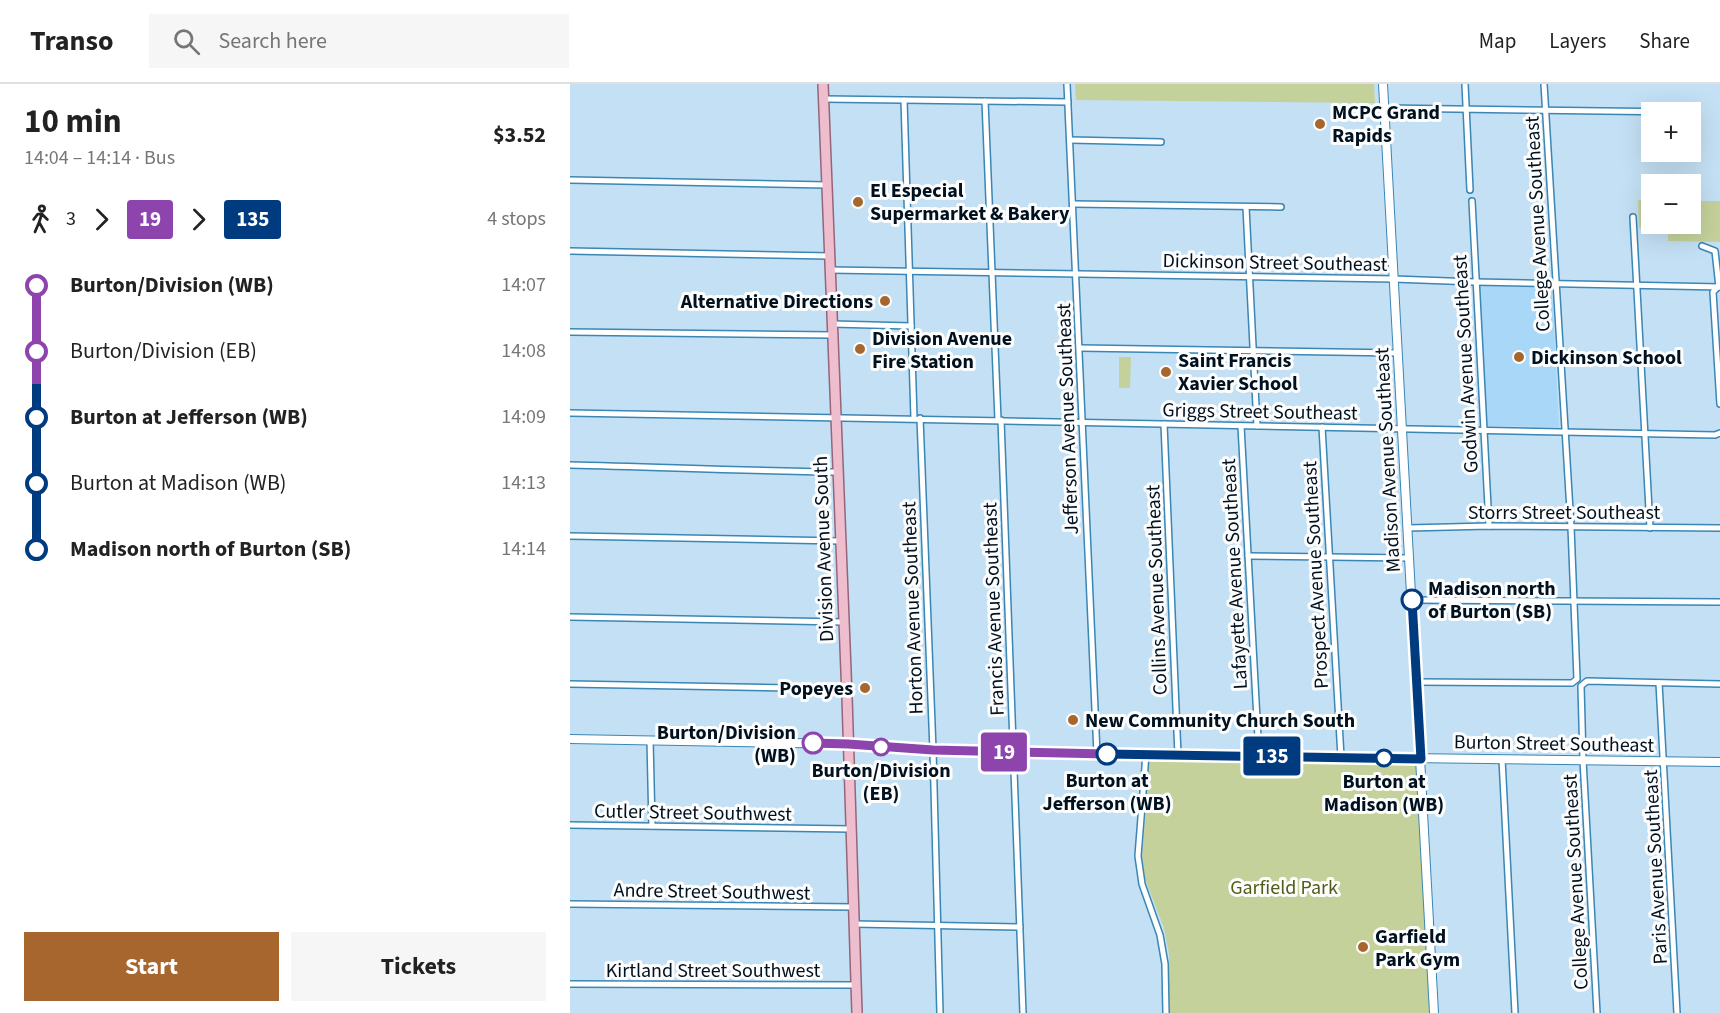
<!DOCTYPE html>
<html lang="en">
<head>
<meta charset="utf-8">
<style>
	body { margin:0; font-family:"Source Sans 3",sans-serif; background:#f6f6f6; color:#222; height:100vh; display:flex; flex-direction:column; font-size:22px; white-space:nowrap }
	* { box-sizing:border-box; margin:0 }
	p { font-size:20px; color:#767676 }
	.icon { flex:none; width:33px; height:33px; fill:none; stroke:currentColor; stroke-width:2; stroke-linecap:round; stroke-linejoin:round }
	.map { position:relative; flex:1; overflow:hidden }
	.sheet { display:flex; flex-direction:column; background:#fff; width:570px }
	.sheet>* { flex:none }
	.badge { padding:0 12px; border-radius:4px; font-size:21px; line-height:39px }
	.controls { position:absolute; left:1071px; top:18px; display:grid; gap:12px }
	.controls a { display:grid; place-items:center; width:60px; height:60px; border-radius:0px; background:#fff; box-shadow:0 6px 24px #0002; font-size:30px }
	.map>.badge { position:absolute; translate:-50% -50%; box-shadow:0 0 0 3px #fff }
	.legs { display:flex; align-items:center; gap:9px; height:66px; padding:0 24px; font-size:20px }
	.legs p { margin-inline-start:auto }
	.summary { display:flex; align-items:center; justify-content:space-between; height:102px; padding:0 24px }
	h1 { font-size:33px; font-weight:700; line-height:45px }
	.cta { display:flex; gap:12px; margin-top:auto; padding:12px 24px }
	.cta a { flex:1; height:69px; border-radius:0px; background:#a6662e; color:#fff; font-size:24px; font-weight:700; line-height:69px; text-align:center }
	.cta a+a { background:#f6f6f6; color:#222 }
	ul { padding:0 24px; list-style:none }
	li { display:flex; align-items:center; gap:21px; height:66px; font-size:22px }
	li i { display:grid; place-items:center; width:9px; height:100%; margin:0 8px; background:currentColor }
	li i::after { content:''; width:15px; height:15px; margin:-8px; border:4px solid; border-radius:50%; background:#fff }
	li p { margin-inline-start:auto }
	li:first-child i { background:linear-gradient(#0000 50%,currentColor 0) }
	li:last-child i { background:linear-gradient(currentColor 50%,#0000 0) }
	header { display:flex; align-items:center; gap:36px; box-sizing:border-box; height:84px; padding:0 30px; background:#fff; border-bottom:2px solid #e0e0e0 }
	header strong { font-size:28px }
	nav { display:flex; gap:33px; margin-inline-start:auto; font-size:21px }
	.search { width:420px; height:54px; background:#f6f6f6; display:flex; align-items:center; gap:15px; box-sizing:border-box; padding:0 21px; border-radius:0px; color:#767676; font-size:22px }
	main { display:flex; flex:1; min-height:0 }
	.map>svg:first-child { display:block }
	.built { fill:#a8d7f8 }
	.green { fill:#c4d19b }
	.lines { fill:none; stroke-linecap:round; stroke-linejoin:round }
	.street-casing { stroke:#3a86b4; stroke-width:8 }
	.secondary-casing { stroke:#3a86b4; stroke-width:10 }
	.primary-casing { stroke:#94657b; stroke-width:12 }
	.street { stroke:#fff; stroke-width:5 }
	.secondary { stroke:#fff; stroke-width:8 }
	.primary { stroke:#efbece; stroke-width:9 }
	.line-1-casing { stroke:#fff; stroke-width:14 }
	.line-2-casing { stroke:#fff; stroke-width:14 }
	.line-1 { stroke:#8e44ad; stroke-width:9 }
	.line-2 { stroke:#003b80; stroke-width:9 }
	.poi-dot { fill:#a6662e; stroke:#fdfdfd; stroke-width:2 }
	.stop-2-dot { fill:#fff; stroke:#003b80; stroke-width:3 }
	.stop-1-dot { fill:#fff; stroke:#8e44ad; stroke-width:3 }
	.labels { text-anchor:middle; stroke-width:6; stroke-linejoin:round; paint-order:stroke }
	.poi-label { font-size:20px; font-weight:bold; fill:#00111f; stroke:#fdfdfd; text-anchor:start }
	.street-label { font-size:20px; fill:#00111f; stroke:#fdfdfd }
	.stop-label { font-size:20px; font-weight:bold; fill:#00111f; stroke:#fdfdfd }
	.park-label { font-size:20px; fill:#515d16; stroke:#fdfdfd }
</style>
</head>
<body>
<header>
<strong>Transo</strong>
<div class="search"><svg class="icon" aria-label="search" viewBox="0 0 24 24"><circle cx="10" cy="10" r="6"/><path d="M15 15l6 6"/></svg>Search here</div>
<nav><a>Map</a><a>Layers</a><a>Share</a></nav>
</header>
<main>
<section class="sheet">
<div class="summary"><div><h1>10 min</h1><p>14:04 – 14:14 · Bus</p></div><b>$3.52</b></div>
<div class="legs"><svg class="icon" aria-label="walk" viewBox="0 0 24 24"><circle cx="13" cy="4" r="2"/><path d="M13 8l-2 6 4 7M11 14l-3 7M7 12l3-4h3l4 4"/></svg>3<svg class="icon" aria-label="forward" viewBox="0 0 24 24"><path d="M9 5l7 7-7 7"/></svg><b class="badge" style="background:#8e44ad;color:#fff">19</b><svg class="icon" aria-label="forward" viewBox="0 0 24 24"><path d="M9 5l7 7-7 7"/></svg><b class="badge" style="background:#003b80;color:#fff">135</b><p>4 stops</p></div>
<ul>
<li><i style="color:#8e44ad"></i><b>Burton/Division (WB)</b><p>14:07</p></li>
<li><i style="color:#8e44ad"></i><span>Burton/Division (EB)</span><p>14:08</p></li>
<li><i style="color:#003b80"></i><b>Burton at Jefferson (WB)</b><p>14:09</p></li>
<li><i style="color:#003b80"></i><span>Burton at Madison (WB)</span><p>14:13</p></li>
<li><i style="color:#003b80"></i><b>Madison north of Burton (SB)</b><p>14:14</p></li>
</ul>
<div class="cta"><a>Start</a><a>Tickets</a></div>
</section>
<div class="map">
<svg width="1150" height="929" viewBox="0 0 1150 929">
	<rect width="100%" height="100%" fill="#c4e0f4"/>
	<path class="built" d="M910 202 982 203 989 343 917 342Z"/>
	<g class="green">
		<path d="M505 0H804L805 19 506 16Z"/>
		<path d="M1068 116H1081L1082 140H1120L1121 117H1150V158L1098 157V145L1069 144Z"/>
		<path d="M549 273H561L560 304H549Z"/>
		<path d="M576 673 847 678 860 929H599V870L594 844 575 795 572 771 576 726Z"/>
	</g>
	<g class="lines">
		<g class="street-casing">
			<g id="street">
				<path d="M497 0 527 670"/>
				<path d="M895 0 900 106"/>
				<path d="M254 15 498 18"/>
				<path d="M334 16 344 334"/>
				<path d="M415 17 428 336"/>
				<path d="M814 24 1111 28"/>
				<path d="M500 56 591 58"/>
				<path d="M0 96 257 101"/>
				<path d="M902 117 919 442"/>
				<path d="M503 120 711 123"/>
				<path d="M676 123 687 342"/>
				<path d="M1063 133 1080 444"/>
				<path d="M1132 162 1145 167 1149 203"/>
				<path d="M0 167 260 172"/>
				<path d="M260 186 824 195 905 198 1150 203"/>
				<path d="M1148 203 1143 208 1150 320"/>
				<path d="M262 240 341 242"/>
				<path d="M0 248 263 251"/>
				<path d="M510 264 828 269"/>
				<path d="M0 329C382 335 763 344 1145 351L1150 349"/>
				<path d="M350 334 363 666 370 929"/>
				<path d="M431 336 453 929"/>
				<path d="M594 340 608 671"/>
				<path d="M671 342 689 672"/>
				<path d="M752 343 771 673"/>
				<path d="M0 381C89 383 178 387 268 388"/>
				<path d="M838 444 919 442 1150 444"/>
				<path d="M0 452 270 457"/>
				<path d="M678 472 839 474"/>
				<path d="M842 516 1150 518"/>
				<path d="M0 533 273 538"/>
				<path d="M847 598 1002 599 1007 595 1001 443 974 0"/>
				<path d="M1089 599 1107 929"/>
				<path d="M0 600 276 605"/>
				<path d="M80 656 82 742"/>
				<path d="M576 670 568 772 572 800 590 851 595 880 596 929"/>
				<path d="M932 675 945 929"/>
				<path d="M0 741 281 745"/>
				<path d="M0 820 283 823"/>
				<path d="M284 840 450 843"/>
				<path d="M0 900 285 901"/>
				<path d="M1027 929 1013 676 1011 602 1017 597 1150 600"/>
			</g>
		</g>
		<g class="secondary-casing">
			<g id="secondary">
				<path d="M813 0 864 929"/>
				<path d="M0 655 278 660 363 666 527 670 1150 678"/>
			</g>
		</g>
		<g class="primary-casing">
			<path id="primary" d="M253 0 277 613 287 929"/>
		</g>
		<use href="#street" class="street"/>
		<use href="#secondary" class="secondary"/>
		<use href="#primary" class="primary"/>
	</g>
	<g class="lines">
		<g class="line-1-casing">
			<path id="line-1" d="M243 659 278 660 363 666 537 670"/>
		</g>
		<g class="line-2-casing">
			<path id="line-2" d="M537 670 851 675 842 516"/>
		</g>
		<use href="#line-1" class="line-1"/>
		<use href="#line-2" class="line-2"/>
	</g>
	<g class="poi-dot">
		<circle cx="750" cy="40" r="6"/>
		<circle cx="288" cy="118" r="6"/>
		<circle cx="315" cy="217" r="6"/>
		<circle cx="290" cy="265" r="6"/>
		<circle cx="949" cy="273" r="6"/>
		<circle cx="596" cy="288" r="6"/>
		<circle cx="295" cy="604" r="6"/>
		<circle cx="503" cy="636" r="6"/>
		<circle cx="793" cy="863" r="6"/>
	</g>
	<g class="stop-2-dot">
		<circle cx="842" cy="516" r="10"/>
		<circle cx="537" cy="670" r="10"/>
		<circle cx="814" cy="674" r="8"/>
	</g>
	<g class="stop-1-dot">
		<circle cx="243" cy="659" r="10"/>
		<circle cx="311" cy="663" r="8"/>
	</g>
	<g class="labels">
		<g class="poi-label">
			<text x="762" y="35">MCPC Grand<tspan x="762" dy="23">Rapids</tspan></text>
			<text x="300" y="113">El Especial<tspan x="300" dy="23">Supermarket &amp; Bakery</tspan></text>
			<text x="303" y="224" text-anchor="end">Alternative Directions</text>
			<text x="302" y="261">Division Avenue<tspan x="302" dy="23">Fire Station</tspan></text>
			<text x="961" y="280">Dickinson School</text>
			<text x="608" y="283">Saint Francis<tspan x="608" dy="23">Xavier School</tspan></text>
			<text x="283" y="611" text-anchor="end">Popeyes</text>
			<text x="515" y="643">New Community Church South</text>
			<text x="805" y="859">Garfield<tspan x="805" dy="23">Park Gym</tspan></text>
		</g>
		<g class="street-label">
			<text transform="translate(967 140) rotate(-93)" y="7">College Avenue Southeast</text>
			<text transform="translate(705 178) rotate(1)" y="7">Dickinson Street Southeast</text>
			<text transform="translate(895 280) rotate(-93)" y="7">Godwin Avenue Southeast</text>
			<text transform="translate(690 327) rotate(1)" y="7">Griggs Street Southeast</text>
			<text transform="translate(497 335) rotate(-92)" y="7">Jefferson Avenue Southeast</text>
			<text transform="translate(817 376) rotate(-93)" y="7">Madison Avenue Southeast</text>
			<text x="994" y="435">Storrs Street Southeast</text>
			<text transform="translate(253 465) rotate(-92)" y="7">Division Avenue South</text>
			<text transform="translate(664 490) rotate(-93)" y="7">Lafayette Avenue Southeast</text>
			<text transform="translate(745 491) rotate(-93)" y="7">Prospect Avenue Southeast</text>
			<text transform="translate(586 506) rotate(-92)" y="7">Collins Avenue Southeast</text>
			<text transform="translate(342 524) rotate(-92)" y="7">Horton Avenue Southeast</text>
			<text transform="translate(423 525) rotate(-92)" y="7">Francis Avenue Southeast</text>
			<text transform="translate(984 659) rotate(1)" y="7">Burton Street Southeast</text>
			<text transform="translate(123 728) rotate(1)" y="7">Cutler Street Southwest</text>
			<text transform="translate(1085 783) rotate(-93)" y="7">Paris Avenue Southeast</text>
			<text transform="translate(1005 798) rotate(-93)" y="7">College Avenue Southeast</text>
			<text transform="translate(142 807) rotate(1)" y="7">Andre Street Southwest</text>
			<text x="143" y="893">Kirtland Street Southwest</text>
		</g>
		<g class="stop-label">
			<text x="858" y="511" text-anchor="start">Madison north<tspan x="858" dy="23">of Burton (SB)</tspan></text>
			<text x="226" y="655" text-anchor="end">Burton/Division<tspan x="226" dy="23">(WB)</tspan></text>
			<text x="311" y="693">Burton/Division<tspan x="311" dy="23">(EB)</tspan></text>
			<text x="537" y="703">Burton at<tspan x="537" dy="23">Jefferson (WB)</tspan></text>
			<text x="814" y="704">Burton at<tspan x="814" dy="23">Madison (WB)</tspan></text>
		</g>
		<g class="park-label">
			<text x="714" y="810">Garfield Park</text>
		</g>
	</g>
</svg>
<div class="controls">
<a>+</a>
<a>−</a>
</div>
<b class="badge" style="left:434px;top:668px;background:#8e44ad;color:#fff">19</b>
<b class="badge" style="left:702px;top:672px;background:#003b80;color:#fff">135</b>
</div>
</main>
</body>
</html>
